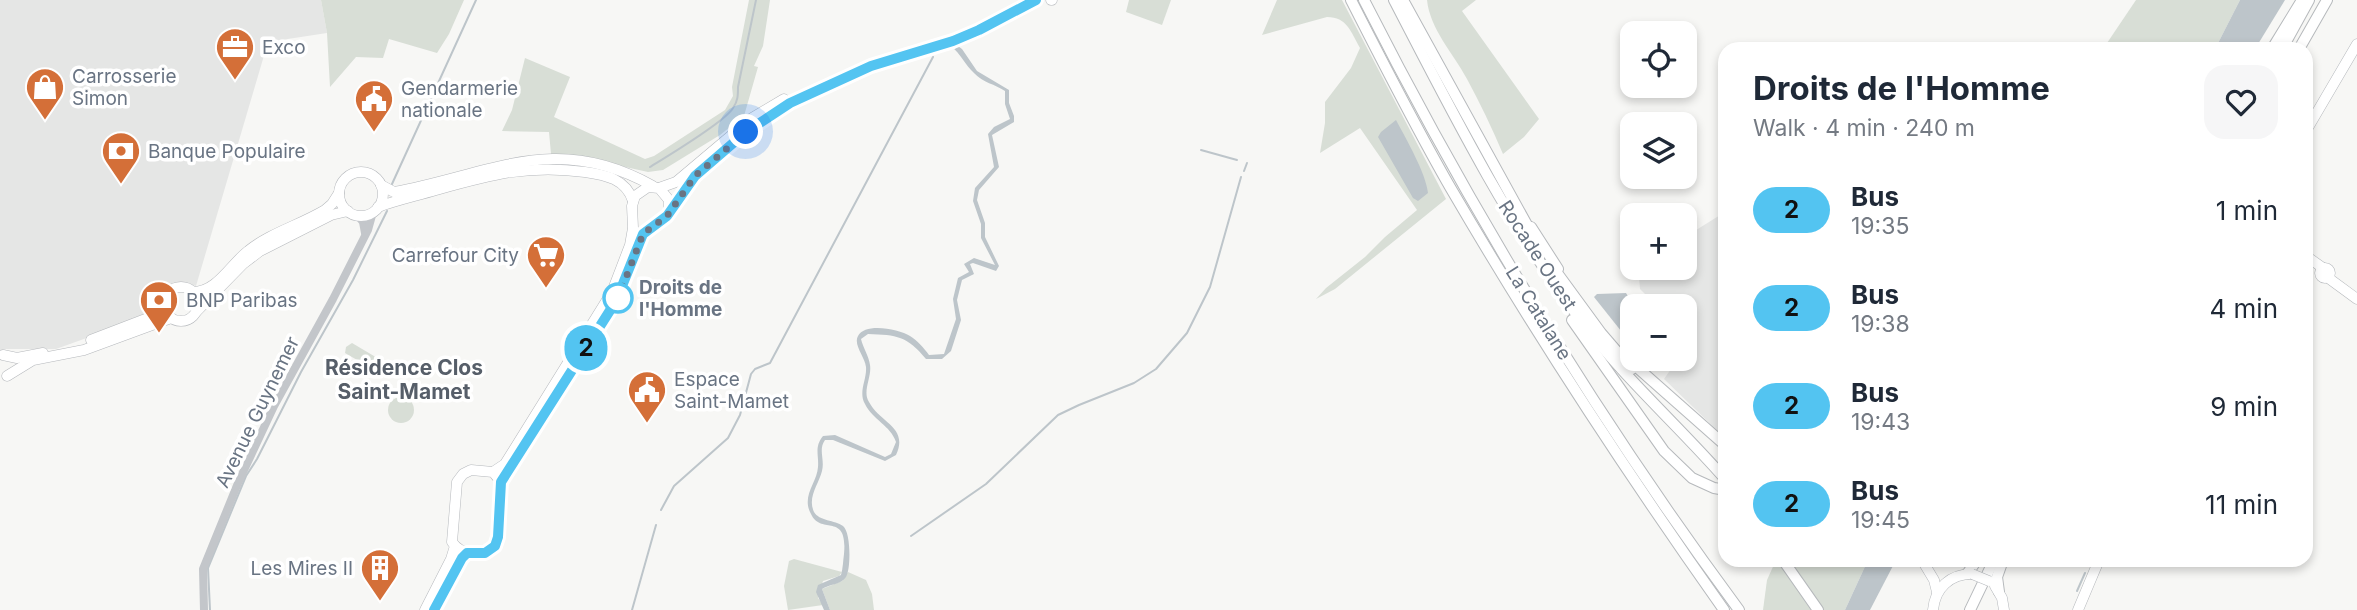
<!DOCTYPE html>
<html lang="en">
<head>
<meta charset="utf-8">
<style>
	body { margin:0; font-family:Inter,sans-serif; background:#f6f6f7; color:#1f2937; height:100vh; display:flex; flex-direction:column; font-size:26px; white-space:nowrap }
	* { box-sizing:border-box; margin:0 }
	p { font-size:23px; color:#747a83 }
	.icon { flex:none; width:38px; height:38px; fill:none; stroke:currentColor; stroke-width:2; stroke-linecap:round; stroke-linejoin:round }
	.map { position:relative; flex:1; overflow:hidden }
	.sheet { position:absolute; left:1718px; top:42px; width:595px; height:525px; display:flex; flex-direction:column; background:#fff; border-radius:21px; box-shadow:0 4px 10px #0003 }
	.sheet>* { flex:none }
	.badge { padding:0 14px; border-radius:23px; font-size:24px; line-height:46px }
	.buttons { position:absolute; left:1620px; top:21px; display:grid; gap:14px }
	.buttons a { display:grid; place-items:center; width:77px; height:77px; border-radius:14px; background:#fff; box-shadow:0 4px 10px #0003; font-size:35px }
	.you { position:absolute; width:35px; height:35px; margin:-18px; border:5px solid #fff; border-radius:50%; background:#1a73e8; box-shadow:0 0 0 10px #1a73e833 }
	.map>.badge { position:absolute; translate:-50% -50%; box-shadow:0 0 0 4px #fff }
	.round { display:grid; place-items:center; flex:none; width:74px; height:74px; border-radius:21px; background:#f6f6f7 }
	.head { display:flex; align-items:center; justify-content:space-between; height:119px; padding:0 35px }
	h1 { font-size:33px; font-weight:700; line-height:52px }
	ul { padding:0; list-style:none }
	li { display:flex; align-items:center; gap:21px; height:98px; padding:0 35px }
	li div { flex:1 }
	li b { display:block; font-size:26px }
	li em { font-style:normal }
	li .badge { min-width:77px; font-weight:700; text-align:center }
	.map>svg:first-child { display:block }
	.built { fill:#e5e6e5 }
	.green { fill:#d8ded6 }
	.water { fill:#bdc5ca }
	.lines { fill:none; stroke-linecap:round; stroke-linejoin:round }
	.stream { stroke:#bdc5ca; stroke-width:2 }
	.major-casing { stroke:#b5b8bc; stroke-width:11 }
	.highway-casing { stroke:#b6b9bc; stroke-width:12 }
	.minor { stroke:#c3c6ca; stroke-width:8 }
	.major { stroke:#fff; stroke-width:10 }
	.highway { stroke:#fff; stroke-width:10 }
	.major-bridge-casing { stroke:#b5b8bc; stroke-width:11; stroke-linecap:butt }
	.major-bridge { stroke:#fff; stroke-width:10 }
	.line-casing { stroke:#fff; stroke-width:16 }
	.line { stroke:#53c4f1; stroke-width:10 }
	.walk { stroke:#697483; stroke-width:7; stroke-dasharray:0 12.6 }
	.stop-dot { fill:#fff; stroke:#53c4f1; stroke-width:3.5 }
	.labels { text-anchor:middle; stroke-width:7; stroke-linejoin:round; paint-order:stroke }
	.poi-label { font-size:19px; fill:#697483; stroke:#fff; text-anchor:start }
	.street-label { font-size:19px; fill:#697483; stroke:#fff }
	.stop-label { font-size:19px; font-weight:bold; fill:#697483; stroke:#fff; text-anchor:start }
	.neighbourhood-label { font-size:21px; font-weight:bold; fill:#565e69; stroke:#fff }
</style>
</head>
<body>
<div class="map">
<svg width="2357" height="610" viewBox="0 0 2357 610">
	<rect width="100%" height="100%" fill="#f7f7f5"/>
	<g class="built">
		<path d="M0 0H321L327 33 268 42 196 286 180 282 165 291 156 313 56 349H4L0 352Z"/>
		<path d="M1725 212V438L1664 379 1678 359H1685V306H1657L1640 289 1639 277 1646 268H1685V237Z"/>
	</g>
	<g class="green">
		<path d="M321 0H464L449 34 437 53 389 39 383 58 356 57 330 87 327 33Z"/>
		<path d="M749 0H770L763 46 754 66 758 67 744 116 720 135 663 170 648 172 566 154H551L549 132 502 131 512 110 525 58 570 77 554 117 645 159 654 156 725 110 733 96 732 87Z"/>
		<path d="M1129 0H1171L1162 25 1126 12Z"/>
		<path d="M1277 0H1342L1446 199 1335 289 1316 299 1326 288 1365 257 1385 237 1417 210 1360 128 1320 153 1325 123V102L1351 68 1360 48C1351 32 1347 17 1327 17L1262 35Z"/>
		<path d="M1427 0H1476L1462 11 1539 119 1524 137 1503 154C1492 128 1480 103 1467 79 1453 53 1430 29 1427 0Z"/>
		<path d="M2136 0H2240L2215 49H2103Z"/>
		<path d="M352 343 379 359 376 365 380 367 385 363 389 366 388 369 371 368 345 353 346 347Z"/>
		<circle cx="401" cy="410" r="13"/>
		<path d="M794 559 842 572 839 576 823 581 818 598 823 605 788 610 784 586 789 561Z"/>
		<path d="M1776 560H1868L1845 610H1763L1767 580Z"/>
		<path d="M848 572 866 580 872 594 874 610H830L822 589 842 581Z"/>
	</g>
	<g class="water">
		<path d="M2240 0H2285L2255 49H2215Z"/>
		<path d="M955 44 962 49 977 71 1009 90V103L1014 116V122L992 135 999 167 979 190 977 200 985 223V237L999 266 996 271 973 263 970 264 974 274 962 280 957 300 961 320 951 351 942 359H926C907 336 897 335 868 334L861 339C863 348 869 356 870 365 872 377 862 391 869 402 880 423 909 427 896 455L885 461 833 440H825C818 450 825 459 822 471 819 484 807 497 814 512 819 521 835 520 843 526 851 532 851 569 846 577 841 585 829 584 822 589L830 610H824L816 592 818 585 841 575C843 568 843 561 844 554 848 511 821 536 811 514 801 496 817 483 818 467 819 455 814 447 823 436L835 435 885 457 891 454 896 442C891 426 872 419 865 404 858 392 867 380 866 367 865 357 853 345 858 336 865 322 899 329 910 336 917 340 924 348 929 355L944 354 956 319 953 299 958 278 969 272 964 264 974 258 995 265 981 238V224L973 201 975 188 994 167 988 134 994 127 1010 119 1005 104V91C995 84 983 83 974 73 965 65 961 54 951 46Z"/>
		<path d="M1396 120C1406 139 1426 173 1428 193L1418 201 1413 198 1378 137 1381 132Z"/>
		<path d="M1626 293 1634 306 1633 346 1594 297 1597 294Z"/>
		<path d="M1868 560H1896L1870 610H1845Z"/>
	</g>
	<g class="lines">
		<g class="stream">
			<path d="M1201 150 1237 160"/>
			<path d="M562 164 574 166"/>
			<path d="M650 167C666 157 725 122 733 108 738 101 738 95 738 87L756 0"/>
			<path d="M1244 171 1247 163"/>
			<path d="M392 184 476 0"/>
			<path d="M661 510 674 486 728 438 740 415 751 374 755 369 770 363 933 57"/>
			<path d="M911 536 986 484 1058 415 1079 405 1134 383 1156 369 1187 333 1210 287 1241 177"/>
			<path d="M2077 591 2085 573"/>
			<path d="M210 610 208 568 246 476 257 459 301 372 353 280 387 211"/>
			<path d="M632 610 656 525"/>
		</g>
		<g class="major-casing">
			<g id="major">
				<path d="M1051 0H1052"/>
				<path d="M2306 131 2357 44"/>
				<circle cx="361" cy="194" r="22"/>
				<path d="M381 185 394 192C492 174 555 131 653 186"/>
				<path d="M659 188 676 182 752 118 784 99"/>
				<path d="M378 207C397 200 416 196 436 190 490 175 528 164 585 172 606 175 626 179 633 201"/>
				<path d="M2306 256 2323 268"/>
				<circle cx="2325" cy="273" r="5"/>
				<path d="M2327 277 2357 299"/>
				<circle cx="181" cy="304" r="17"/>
				<path d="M193 292C217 292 230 265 248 251 270 233 300 225 325 210L332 204 339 193"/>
				<path d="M197 311 243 264 260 251 331 215 348 211"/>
				<path d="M91 340 151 317 156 314 163 304"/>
				<path d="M3 355 17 358 43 353"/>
				<path d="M7 376 33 360 84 350 171 318"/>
				<path d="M471 470 493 472 501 482C503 494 500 505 499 516 497 538 499 556 471 553 463 552 456 548 452 542L457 482 463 474Z"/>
				<path d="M493 472 505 464 612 292 630 245 633 228 632 206 635 196 648 187 659 188 669 200V211"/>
				<path d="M501 482 616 301 643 234 667 216 695 176 746 132 790 103 871 66 953 41 979 30 1036 0"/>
				<path d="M1922 560 1934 580 1937 592"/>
				<path d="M1995 586 2002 598 2004 610"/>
				<path d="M425 610 451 559 455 546"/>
				<path d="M434 610 458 562 467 553"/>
				<path d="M1933 610C1935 588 1950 574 1972 574"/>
				<path d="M2078 610 2099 560"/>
			</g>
		</g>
		<g class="highway-casing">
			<g id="highway">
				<path d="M1351 0C1383 63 1415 126 1450 187 1535 333 1627 473 1724 610"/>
				<path d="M1364 0C1472 213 1597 418 1739 610"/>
				<path d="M1394 0C1450 108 1506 220 1579 318 1622 376 1678 425 1726 480"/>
				<path d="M1403 0 1532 234"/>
				<path d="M2272 49 2302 0"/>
				<path d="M2282 49 2309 0"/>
				<path d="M2299 49 2327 0"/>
				<path d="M1531 227 1558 269"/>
				<path d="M1552 266 1601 333 1632 369"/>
				<path d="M1572 320 1664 451 1692 478 1714 488 1726 490"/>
				<path d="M1631 362 1726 446"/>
				<path d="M1783 560 1818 610"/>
				<path d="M1967 574 1977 560"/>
				<path d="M1999 592 1997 577 2003 560"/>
				<path d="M1970 610 1994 560"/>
			</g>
		</g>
		<g class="minor">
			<path d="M358 216 363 222 365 233"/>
			<path d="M204 610 203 569 238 483 274 406 333 299 368 230 373 212"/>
		</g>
		<use href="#major" class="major"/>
		<use href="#highway" class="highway"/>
		<g class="major-bridge-casing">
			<path id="major-bridge" d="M1972 574 1989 581"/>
		</g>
		<use href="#major-bridge" class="major-bridge"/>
	</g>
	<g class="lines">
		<g class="line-casing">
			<path id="line" d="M434 610 462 558 467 553H485L495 546 498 537 501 482 616 301 643 234 667 216 695 176 746 132 790 103 871 66 953 41 979 30 1036 0"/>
		</g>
		<use href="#line" class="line"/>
		<path class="walk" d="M618 298 643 234 667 216 695 176 746 132"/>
	</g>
	<defs>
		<g id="office-pin" transform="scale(2.0125)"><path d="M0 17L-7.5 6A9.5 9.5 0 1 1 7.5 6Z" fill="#d46f38" stroke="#fff"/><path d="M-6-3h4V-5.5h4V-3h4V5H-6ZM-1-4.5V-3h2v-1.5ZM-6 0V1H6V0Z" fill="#fff"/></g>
		<g id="shop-pin" transform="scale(2.0125)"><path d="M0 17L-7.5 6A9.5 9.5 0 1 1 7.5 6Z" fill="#d46f38" stroke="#fff"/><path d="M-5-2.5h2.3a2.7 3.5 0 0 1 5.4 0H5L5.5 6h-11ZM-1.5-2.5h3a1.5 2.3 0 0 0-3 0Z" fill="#fff"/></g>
		<g id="civic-pin" transform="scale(2.0125)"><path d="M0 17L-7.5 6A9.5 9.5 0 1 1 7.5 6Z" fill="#d46f38" stroke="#fff"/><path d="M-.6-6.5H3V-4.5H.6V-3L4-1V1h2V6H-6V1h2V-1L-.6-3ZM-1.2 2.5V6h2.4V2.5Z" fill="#fff"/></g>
		<g id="bank-pin" transform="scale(2.0125)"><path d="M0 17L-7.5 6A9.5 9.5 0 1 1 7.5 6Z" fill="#d46f38" stroke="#fff"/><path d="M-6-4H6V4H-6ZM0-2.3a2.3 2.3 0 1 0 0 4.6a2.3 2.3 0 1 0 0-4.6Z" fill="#fff"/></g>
		<g id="supermarket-pin" transform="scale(2.0125)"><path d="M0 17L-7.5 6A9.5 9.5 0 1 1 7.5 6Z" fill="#d46f38" stroke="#fff"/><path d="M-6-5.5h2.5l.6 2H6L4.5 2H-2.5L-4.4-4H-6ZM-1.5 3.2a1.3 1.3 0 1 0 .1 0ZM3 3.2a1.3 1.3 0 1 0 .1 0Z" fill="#fff"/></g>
		<g id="building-pin" transform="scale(2.0125)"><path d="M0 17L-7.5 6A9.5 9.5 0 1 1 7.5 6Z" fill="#d46f38" stroke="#fff"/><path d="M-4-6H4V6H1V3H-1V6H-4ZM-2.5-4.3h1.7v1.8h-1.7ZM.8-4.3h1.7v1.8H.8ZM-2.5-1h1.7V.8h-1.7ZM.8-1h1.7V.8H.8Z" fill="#fff"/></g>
	</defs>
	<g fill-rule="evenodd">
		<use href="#office-pin" x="235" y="47"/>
		<use href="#shop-pin" x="45" y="87"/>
		<use href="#civic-pin" x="374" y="99"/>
		<use href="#bank-pin" x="121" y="151"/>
		<use href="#supermarket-pin" x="546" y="255"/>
		<use href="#bank-pin" x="159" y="300"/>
		<use href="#civic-pin" x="647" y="390"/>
		<use href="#building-pin" x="380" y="568"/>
	</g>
	<circle class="stop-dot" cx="618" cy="298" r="14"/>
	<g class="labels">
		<g class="poi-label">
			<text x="262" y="54">Exco</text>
			<text x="72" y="83">Carrosserie<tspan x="72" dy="22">Simon</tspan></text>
			<text x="401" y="95">Gendarmerie<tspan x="401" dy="22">nationale</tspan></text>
			<text x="148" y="158">Banque Populaire</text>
			<text x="519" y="262" text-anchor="end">Carrefour City</text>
			<text x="186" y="307">BNP Paribas</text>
			<text x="674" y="386">Espace<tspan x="674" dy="22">Saint-Mamet</tspan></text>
			<text x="353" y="575" text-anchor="end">Les Mires II</text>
		</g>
		<g class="street-label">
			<text transform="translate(1538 255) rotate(57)" y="7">Rocade Ouest</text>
			<text transform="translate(1539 313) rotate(58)" y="7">La Catalane</text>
			<text transform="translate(257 412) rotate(-64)" y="7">Avenue Guynemer</text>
		</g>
		<g class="stop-label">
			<text x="639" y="294">Droits de<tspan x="639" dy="22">l'Homme</tspan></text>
		</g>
		<g class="neighbourhood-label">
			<text x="404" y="375">Résidence Clos<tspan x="404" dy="24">Saint-Mamet</tspan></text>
		</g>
	</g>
</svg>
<div class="buttons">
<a><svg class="icon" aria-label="locate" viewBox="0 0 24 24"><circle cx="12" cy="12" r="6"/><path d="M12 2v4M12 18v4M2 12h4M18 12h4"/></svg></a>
<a><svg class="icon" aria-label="layers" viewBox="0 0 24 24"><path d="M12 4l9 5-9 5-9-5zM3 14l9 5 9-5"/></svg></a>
<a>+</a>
<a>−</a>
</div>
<div class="you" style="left:746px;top:132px"></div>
<b class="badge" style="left:586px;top:348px;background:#53c4f1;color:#111">2</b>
<section class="sheet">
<div class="head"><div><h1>Droits de l'Homme</h1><p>Walk · 4 min · 240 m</p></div><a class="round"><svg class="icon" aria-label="heart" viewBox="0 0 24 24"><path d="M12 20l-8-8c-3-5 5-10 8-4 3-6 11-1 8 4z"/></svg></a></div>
<ul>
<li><span class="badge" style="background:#53c4f1;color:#111">2</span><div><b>Bus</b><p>19:35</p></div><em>1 min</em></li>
<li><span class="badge" style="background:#53c4f1;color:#111">2</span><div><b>Bus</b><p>19:38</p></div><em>4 min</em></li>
<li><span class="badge" style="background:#53c4f1;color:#111">2</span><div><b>Bus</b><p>19:43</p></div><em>9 min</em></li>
<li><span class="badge" style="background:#53c4f1;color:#111">2</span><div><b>Bus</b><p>19:45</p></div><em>11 min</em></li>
</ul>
</section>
</div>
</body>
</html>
